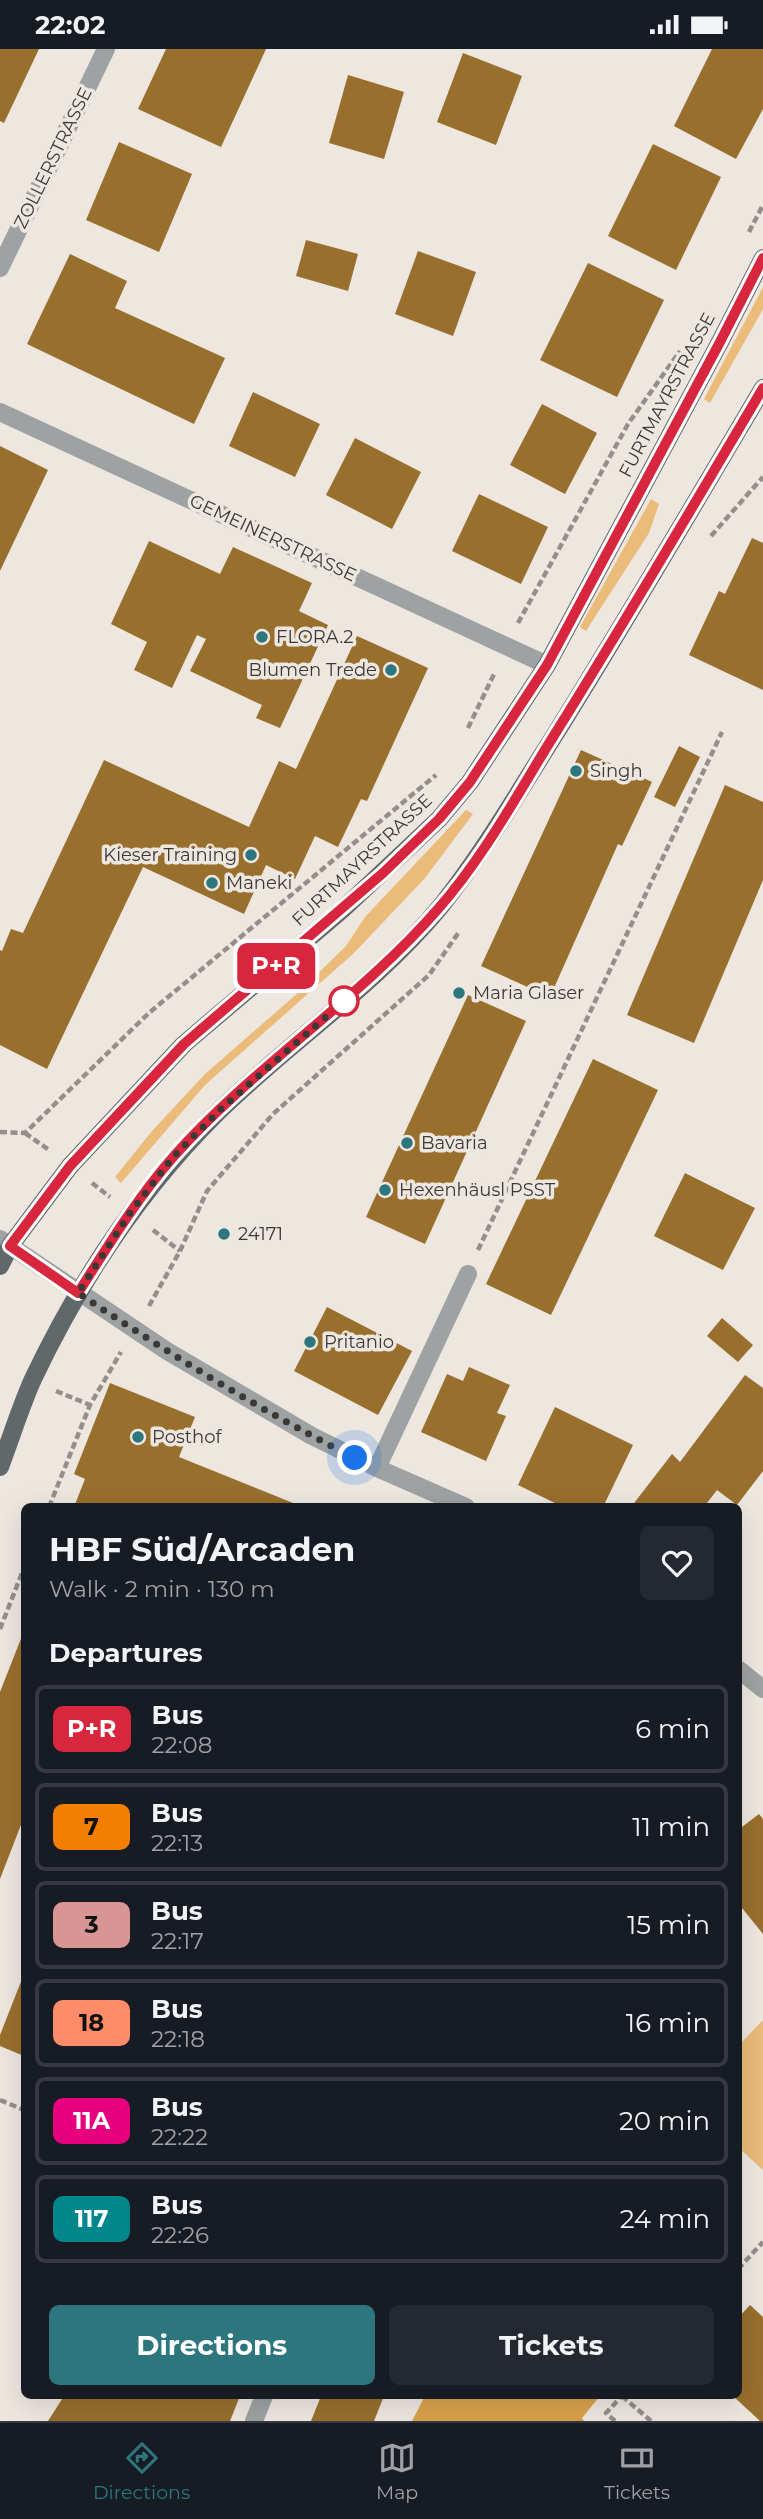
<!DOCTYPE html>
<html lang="en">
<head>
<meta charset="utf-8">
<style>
	body { margin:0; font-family:Montserrat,sans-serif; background:#242831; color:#f1f3f6; height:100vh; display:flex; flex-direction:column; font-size:26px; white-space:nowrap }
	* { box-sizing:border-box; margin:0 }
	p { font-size:23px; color:#9ea1a6 }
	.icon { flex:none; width:38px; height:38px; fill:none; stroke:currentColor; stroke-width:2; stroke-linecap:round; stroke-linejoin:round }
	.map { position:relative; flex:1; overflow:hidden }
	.details { position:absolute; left:21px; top:1454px; width:721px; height:896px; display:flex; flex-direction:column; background:#171b24; border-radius:10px; box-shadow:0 7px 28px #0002 }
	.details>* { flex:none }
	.badge { padding:0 14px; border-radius:10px; font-size:24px; line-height:46px }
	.you { position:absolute; width:35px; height:35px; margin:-18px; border:5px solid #fff; border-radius:50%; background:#1a73e8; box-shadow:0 0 0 10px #1a73e833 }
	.map>.badge { position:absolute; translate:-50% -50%; box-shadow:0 0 0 4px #fff }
	h2 { padding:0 28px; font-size:26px; line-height:63px }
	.round { display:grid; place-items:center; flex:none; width:74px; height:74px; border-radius:10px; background:#242831 }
	.overview { display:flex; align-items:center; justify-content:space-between; height:119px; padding:0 28px }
	h1 { font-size:33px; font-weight:700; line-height:52px }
	.button { display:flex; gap:14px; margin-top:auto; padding:14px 28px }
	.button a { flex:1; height:80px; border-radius:10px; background:#2d767d; color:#fff; font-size:28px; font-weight:700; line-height:80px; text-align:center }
	.button a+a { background:#242831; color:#f1f3f6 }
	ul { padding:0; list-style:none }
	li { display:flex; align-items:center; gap:21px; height:88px; margin:0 14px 10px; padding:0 14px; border:4px solid #363941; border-radius:10px }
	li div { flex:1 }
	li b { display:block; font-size:26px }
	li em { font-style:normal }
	li .badge { min-width:77px; font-weight:700; text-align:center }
	.status { display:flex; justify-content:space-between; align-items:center; height:49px; padding:0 35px; background:#171b24; direction:ltr }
	.status svg { height:19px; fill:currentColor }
	.tab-bar { display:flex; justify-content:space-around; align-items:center; height:98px; border-top:2px solid #363941; background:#171b24; font-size:19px; color:#9ea1a6 }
	.tab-bar a { display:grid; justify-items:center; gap:4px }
	.tab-bar .current { color:#2d767d }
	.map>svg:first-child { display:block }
	.green { fill:#eabb79 }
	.forest { fill:#daa14c }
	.building { fill:#996f2d }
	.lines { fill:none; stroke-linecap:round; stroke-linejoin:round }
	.path { stroke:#938f8a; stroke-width:4.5; stroke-dasharray:7 3.5; stroke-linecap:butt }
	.minor { stroke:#9ea2a3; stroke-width:18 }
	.major { stroke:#606869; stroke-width:18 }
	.line-casing { stroke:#fff; stroke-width:16 }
	.line { stroke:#d7263d; stroke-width:10 }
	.walk { stroke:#3b3936; stroke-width:7; stroke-dasharray:0 12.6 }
	.poi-dot { fill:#2d767d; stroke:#ede7e0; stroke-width:2.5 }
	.stop-dot { fill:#fff; stroke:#d7263d; stroke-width:3.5 }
	.labels { text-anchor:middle; stroke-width:7; stroke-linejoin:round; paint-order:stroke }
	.street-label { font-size:18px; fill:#3b3936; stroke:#ede7e0 }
	.poi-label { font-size:18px; fill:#3b3936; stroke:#ede7e0; text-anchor:start }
</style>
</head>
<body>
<div class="status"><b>22:02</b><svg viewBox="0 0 49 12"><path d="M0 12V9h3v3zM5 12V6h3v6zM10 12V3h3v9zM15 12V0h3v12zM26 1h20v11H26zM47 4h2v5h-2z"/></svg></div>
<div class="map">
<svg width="763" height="2372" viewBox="0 0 763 2372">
	<rect width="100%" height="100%" fill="#ede7e0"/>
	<g class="green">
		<path d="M763 238V260L710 354 704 350Z"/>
		<path d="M651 450 659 455 649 484 586 582 580 578Z"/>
		<path d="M466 761 473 765 425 829 354 904 205 1036 121 1134 115 1128 152 1082 205 1025 299 943 346 897 365 868Z"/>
		<path d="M763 1971V2121L739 2099 738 1997Z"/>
	</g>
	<path class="forest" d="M425 2347H600L582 2369 584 2372H412Z"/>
	<g class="building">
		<path d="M0 0H39L4 74 0 72Z"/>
		<path d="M166 0H266L221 98 138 60Z"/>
		<path d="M712 0H763V60L736 110 674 77Z"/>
		<path d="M463 4 522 27 496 96 437 73Z"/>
		<path d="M348 26 404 43 384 110 329 94Z"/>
		<path d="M119 93 192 125 159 203 86 171Z"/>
		<path d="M653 95 721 128 676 221 608 187Z"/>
		<path d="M306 191 358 205 348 242 296 227Z"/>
		<path d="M418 202 476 223 453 287 395 265Z"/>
		<path d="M70 205 127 232 115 259 225 309 194 375 27 295Z"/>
		<path d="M588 214 664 251 617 348 540 311Z"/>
		<path d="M253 343 320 375 295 428 229 397Z"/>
		<path d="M542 355 597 384 565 445 510 416Z"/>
		<path d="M355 389 421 423 392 480 326 446Z"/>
		<path d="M0 397 48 421 0 522Z"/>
		<path d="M479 445 548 478 521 535 452 502Z"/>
		<path d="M752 489 763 494V641L689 606 719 542 725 545Z"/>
		<path d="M149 492 220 525 233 498 312 534 299 562 328 576 280 679 256 669 262 656 190 622 206 590 197 586 172 639 134 621 147 593 111 575Z"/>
		<path d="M357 587 428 619 367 752 361 750 338 798 315 787 295 830 266 816 244 865 143 818 47 1020 0 996V901L2 902 11 880 23 884 104 711 249 778 279 712 296 720Z"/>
		<path d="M679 697 700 708 675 758 654 748Z"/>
		<path d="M581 701 652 733 622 797 618 795 550 948 481 917Z"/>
		<path d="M725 736 763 753V831L694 994 627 966Z"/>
		<path d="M468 946 526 972 425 1195 366 1168Z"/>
		<path d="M593 1010 658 1041 551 1266 486 1235Z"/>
		<path d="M685 1124 755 1159 723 1221 654 1187Z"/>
		<path d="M327 1258 412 1302 378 1366 294 1322Z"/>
		<path d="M722 1269 753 1296 738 1313 707 1287Z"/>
		<path d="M469 1318 510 1336 497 1364 506 1367 486 1412 421 1383 447 1325 463 1332Z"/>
		<path d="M745 1326 763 1339V1422L737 1456 717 1441 704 1458H631L672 1405 680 1413Z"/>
		<path d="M110 1334 195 1368 179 1408 303 1458H74L85 1430 74 1425Z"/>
		<path d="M555 1358 633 1396 603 1458H563L518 1436Z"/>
		<path d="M24 1582V1768L0 1830V1643Z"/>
		<path d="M759 1765 763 1770V1885L738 1854V1781Z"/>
		<path d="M24 1925V2007L0 1997V1986Z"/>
		<path d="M750 2256 763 2268V2372H760L733 2347H738V2269Z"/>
		<path d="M64 2347H240L230 2372H48Z"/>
		<path d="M321 2347H384L374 2372H311Z"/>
	</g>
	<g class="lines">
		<g class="path">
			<path d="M749 183 763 156"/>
			<path d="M711 487 763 428"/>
			<path d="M518 574 628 375 680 302"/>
			<path d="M468 679 495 623"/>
			<path d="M0 1083 25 1084 150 963 436 726"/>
			<path d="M25 1084 49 1101"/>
			<path d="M92 1134 110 1148"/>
			<path d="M153 1181 180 1202"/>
			<path d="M478 1201 722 683"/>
			<path d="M149 1257 180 1202 207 1142 273 1065 429 926 459 883"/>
			<path d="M56 1342 90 1356"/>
			<path d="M49 1458 90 1356 121 1303"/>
			<path d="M0 1580 24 1519"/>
			<path d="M0 2051 24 2061"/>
			<path d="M738 2220 763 2193"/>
			<path d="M622 2347 651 2372"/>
			<path d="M615 2372 606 2364 622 2347"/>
		</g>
		<g class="minor">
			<path d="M0 219 106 0"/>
			<path d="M0 363 547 616"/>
			<path d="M0 1190 167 1302 312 1387 377 1419 466 1458"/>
			<path d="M377 1419 468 1225"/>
			<path d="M738 1620 763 1640"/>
			<path d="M254 2372 264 2347"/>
		</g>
		<g class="major">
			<path d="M0 1217 10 1197 70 1117 184 995 342 861 439 770 470 733 547 616 720 293 763 209"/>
			<path d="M0 1418C11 1389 20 1359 33 1330 80 1231 141 1139 219 1062 291 992 377 935 441 857 484 803 519 742 556 684 627 570 695 454 763 339"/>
		</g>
	</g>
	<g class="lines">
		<g class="line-casing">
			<path id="line" d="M763 209 720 293 547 616 470 733 439 770 383 824 184 995 70 1117 10 1197 78 1244C108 1197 137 1149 174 1107 254 1017 359 951 438 860 483 809 517 746 553 688 625 573 694 456 763 339"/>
		</g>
		<use href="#line" class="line"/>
		<path class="walk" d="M344 952 222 1059 173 1108 130 1164 78 1244C167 1303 259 1361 355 1409"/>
	</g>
	<g class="poi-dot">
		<circle cx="262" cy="588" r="7"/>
		<circle cx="391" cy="621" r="7"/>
		<circle cx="576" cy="722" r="7"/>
		<circle cx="251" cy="806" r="7"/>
		<circle cx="212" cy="834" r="7"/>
		<circle cx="459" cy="944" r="7"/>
		<circle cx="407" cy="1094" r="7"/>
		<circle cx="385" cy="1141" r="7"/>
		<circle cx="224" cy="1185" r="7"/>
		<circle cx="310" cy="1293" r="7"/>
		<circle cx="138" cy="1388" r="7"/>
	</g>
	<circle class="stop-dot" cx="344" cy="952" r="14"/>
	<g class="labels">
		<g class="street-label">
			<text transform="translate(53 109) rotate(-64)" y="6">ZOLLERSTRASSE</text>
			<text transform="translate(667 346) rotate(-62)" y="6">FURTMAYRSTRASSE</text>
			<text transform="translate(273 489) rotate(25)" y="6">GEMEINERSTRASSE</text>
			<text transform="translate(362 811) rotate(-43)" y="6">FURTMAYRSTRASSE</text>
		</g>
		<g class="poi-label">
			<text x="276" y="594">FLORA.2</text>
			<text x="377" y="627" text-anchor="end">Blumen Trede</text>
			<text x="590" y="728">Singh</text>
			<text x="237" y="812" text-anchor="end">Kieser Training</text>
			<text x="226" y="840">Maneki</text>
			<text x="473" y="950">Maria Glaser</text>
			<text x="421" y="1100">Bavaria</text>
			<text x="399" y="1147">Hexenhäusl PSST</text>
			<text x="238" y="1191">24171</text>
			<text x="324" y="1299">Pritanio</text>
			<text x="152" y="1394">Posthof</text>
		</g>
	</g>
</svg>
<div class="you" style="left:355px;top:1409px"></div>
<b class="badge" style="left:276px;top:917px;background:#d7263d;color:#fff">P+R</b>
<section class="details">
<div class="overview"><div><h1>HBF Süd/Arcaden</h1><p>Walk · 2 min · 130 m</p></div><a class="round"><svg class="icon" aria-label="heart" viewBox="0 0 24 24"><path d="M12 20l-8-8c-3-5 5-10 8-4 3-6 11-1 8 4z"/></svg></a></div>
<h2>Departures</h2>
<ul>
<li><span class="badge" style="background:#d7263d;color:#fff">P+R</span><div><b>Bus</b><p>22:08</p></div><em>6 min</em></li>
<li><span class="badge" style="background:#f27f00;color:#111">7</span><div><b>Bus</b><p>22:13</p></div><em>11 min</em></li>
<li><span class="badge" style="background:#d99594;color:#111">3</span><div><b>Bus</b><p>22:17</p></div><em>15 min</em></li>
<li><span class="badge" style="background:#ff8c69;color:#111">18</span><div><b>Bus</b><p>22:18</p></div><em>16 min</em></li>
<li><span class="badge" style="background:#e6007e;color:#fff">11A</span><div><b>Bus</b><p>22:22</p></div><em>20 min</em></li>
<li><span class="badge" style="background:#00868b;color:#fff">117</span><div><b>Bus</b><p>22:26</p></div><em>24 min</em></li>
</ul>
<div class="button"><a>Directions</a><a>Tickets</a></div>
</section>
</div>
<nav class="tab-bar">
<a class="current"><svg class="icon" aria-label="directions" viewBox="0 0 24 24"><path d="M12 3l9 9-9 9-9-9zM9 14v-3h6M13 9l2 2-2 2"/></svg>Directions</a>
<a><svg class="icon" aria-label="map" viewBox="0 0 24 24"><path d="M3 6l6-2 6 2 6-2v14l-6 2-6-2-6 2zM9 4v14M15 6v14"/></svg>Map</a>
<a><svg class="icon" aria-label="tickets" viewBox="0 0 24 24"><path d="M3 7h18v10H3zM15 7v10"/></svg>Tickets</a>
</nav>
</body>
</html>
